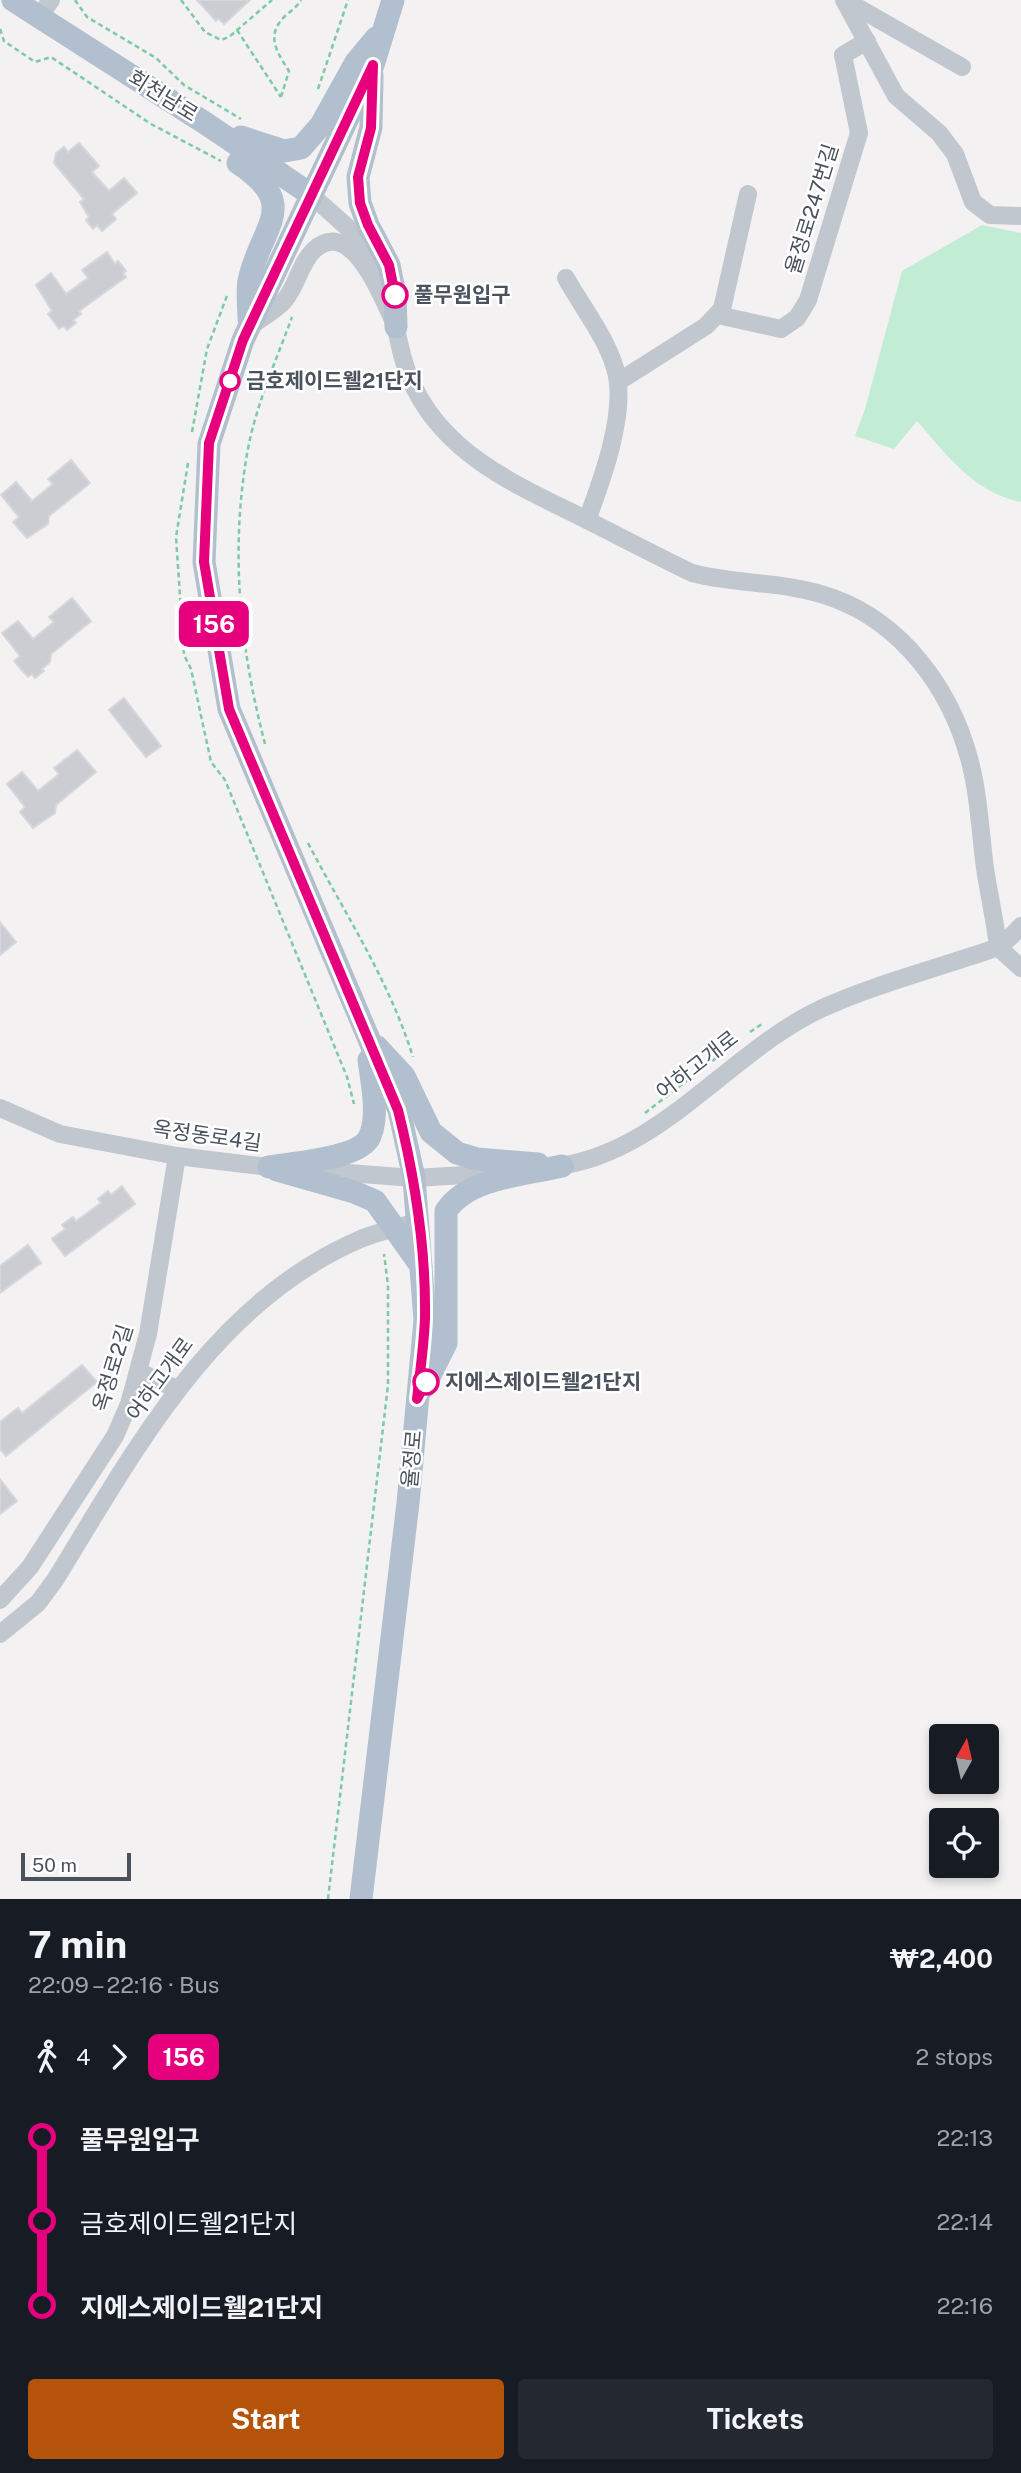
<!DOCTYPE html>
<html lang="en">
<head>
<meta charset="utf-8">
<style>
	body { margin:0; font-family:"Public Sans","Noto Sans KR",sans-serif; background:#242831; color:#f1f3f6; height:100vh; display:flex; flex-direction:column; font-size:26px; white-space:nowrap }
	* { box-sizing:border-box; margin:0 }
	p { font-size:23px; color:#9ea1a6 }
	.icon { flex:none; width:38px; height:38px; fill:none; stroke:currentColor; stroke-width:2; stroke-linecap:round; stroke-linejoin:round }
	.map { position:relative; height:1899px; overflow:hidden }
	.sheet { display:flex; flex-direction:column; background:#171b24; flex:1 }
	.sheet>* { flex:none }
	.badge { padding:0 14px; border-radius:10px; font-size:24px; line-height:46px }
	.needle { width:46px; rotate:8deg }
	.fabs { position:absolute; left:929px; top:1724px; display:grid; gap:14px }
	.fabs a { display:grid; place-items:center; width:70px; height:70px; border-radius:7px; background:#171b24; box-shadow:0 4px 10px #0003; font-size:35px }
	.scale { position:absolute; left:21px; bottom:18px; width:110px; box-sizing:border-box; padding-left:7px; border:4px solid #4a535d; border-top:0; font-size:19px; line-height:24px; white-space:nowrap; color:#4a535d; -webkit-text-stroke:5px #fff; paint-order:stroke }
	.map>.badge { position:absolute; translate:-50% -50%; box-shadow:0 0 0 4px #fff }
	.legs { display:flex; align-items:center; gap:10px; height:77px; padding:0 28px; font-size:23px }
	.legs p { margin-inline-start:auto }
	.summary { display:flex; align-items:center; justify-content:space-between; height:119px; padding:0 28px }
	h1 { font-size:38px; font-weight:700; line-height:52px }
	.action { display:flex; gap:14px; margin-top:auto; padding:14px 28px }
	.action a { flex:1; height:80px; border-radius:7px; background:#b45309; color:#fff; font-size:28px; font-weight:700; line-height:80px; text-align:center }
	.action a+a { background:#242831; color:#f1f3f6 }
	ul { padding:0 28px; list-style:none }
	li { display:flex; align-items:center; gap:24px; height:84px; font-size:26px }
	li i { display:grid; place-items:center; width:10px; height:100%; margin:0 9px; background:currentColor }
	li i::after { content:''; width:18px; height:18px; margin:-9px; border:5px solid; border-radius:50%; background:#171b24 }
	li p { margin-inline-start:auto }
	li:first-child i { background:linear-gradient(#0000 50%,currentColor 0) }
	li:last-child i { background:linear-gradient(currentColor 50%,#0000 0) }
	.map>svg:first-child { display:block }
	.green { fill:#c2edd4 }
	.building { fill:#cbcdd3; stroke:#d5d7dc; stroke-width:2 }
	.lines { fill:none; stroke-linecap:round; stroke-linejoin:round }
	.path { stroke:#7ccaa6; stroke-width:2.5; stroke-dasharray:5 3.5; stroke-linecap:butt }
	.minor { stroke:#c0c7ce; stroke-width:18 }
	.major { stroke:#b2bfce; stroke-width:23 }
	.line-1-casing { stroke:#fff; stroke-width:16 }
	.line-1 { stroke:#e6007e; stroke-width:10 }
	.stop-1-dot { fill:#fff; stroke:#e6007e; stroke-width:3.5 }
	.labels { text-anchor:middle; stroke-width:5; stroke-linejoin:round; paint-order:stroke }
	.street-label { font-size:21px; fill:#4a535d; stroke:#fff }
	.stop-label { font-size:21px; font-weight:bold; fill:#4a535d; stroke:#fff; text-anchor:start }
</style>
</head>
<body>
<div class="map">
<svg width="1021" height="1899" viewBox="0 0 1021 1899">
	<rect width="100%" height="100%" fill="#f3f1f1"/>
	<path class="green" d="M982 225 1021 233V502C974 493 946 454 917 421L894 449 855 436 865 409 902 271Z"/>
	<g class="building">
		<path d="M197 0H250L224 24 218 18 216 21Z"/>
		<path d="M79 143 99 166 92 172 109 191 124 178 137 193 112 214 116 219 102 231 97 225 93 229 86 220 89 217 80 202 84 199 54 163 56 153 64 147 68 152Z"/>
		<path d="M107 252 115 264 118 261 126 271 123 273 126 277 79 311 81 314 73 320 76 323 67 330 64 326 59 329 48 314 52 311 36 285 51 273 66 294 88 278 82 270Z"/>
		<path d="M71 460 90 483 49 516 48 524 27 538 13 522 19 517 1 495 16 482 32 501 53 484 48 479Z"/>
		<path d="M72 598 91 621 51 654 50 662 42 669 44 671 35 678 32 674 28 677 14 661 20 656 2 633 18 621 33 639 54 622 49 617Z"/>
		<path d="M124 698 161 746 146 757 109 710Z"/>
		<path d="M77 750 96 772 56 805 55 813 33 828 20 812 25 807 7 784 22 772 38 791 59 774 54 768Z"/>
		<path d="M0 922 16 942 0 955Z"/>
		<path d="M122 1186 135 1204 65 1256 52 1239 65 1229 62 1225 73 1217 76 1221 101 1203 98 1199 108 1191 111 1195Z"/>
		<path d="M28 1245 41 1263 0 1293V1266Z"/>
		<path d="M82 1365 97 1382 6 1456 0 1449V1422L18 1408 22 1413Z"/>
		<path d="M0 1479 17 1501 0 1514Z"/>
	</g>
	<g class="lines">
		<g class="path">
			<path d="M75 0 87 17 156 58 184 85 241 119"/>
			<path d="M181 0 205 32 221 40 229 37 272 0"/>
			<path d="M0 29 4 41 35 62 51 57 151 124 221 161"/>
			<path d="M237 30 281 97"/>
			<path d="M318 89 348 0"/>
			<path d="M281 97 289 71C277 52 265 36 285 16 291 11 297 7 301 0"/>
			<path d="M192 432 207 349 228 293"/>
			<path d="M188 463 176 537 184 655 191 669 211 762 225 780 347 1077 354 1104"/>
			<path d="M265 744C240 648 230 553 247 454 255 407 276 361 292 317"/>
			<path d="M308 843C345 914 389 980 413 1057"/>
			<path d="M750 1032 762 1024"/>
			<path d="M645 1113 737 1042"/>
			<path d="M328 1899 388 1385V1285L384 1254"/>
		</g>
		<g class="minor">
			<path d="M844 0 896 96 939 133 955 154 973 202 990 215 1021 216"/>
			<path d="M848 2 962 67"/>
			<path d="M39 17 51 0"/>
			<path d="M310 194 365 243 376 262"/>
			<path d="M566 278C582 307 606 337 615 368 628 410 602 480 587 520"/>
			<path d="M393 315C399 341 403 368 416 391 451 459 523 488 587 520 622 538 657 556 692 573 738 585 788 581 833 598 902 623 950 688 969 758 979 794 980 831 985 868 989 895 995 920 998 947"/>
			<path d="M718 315 781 329 797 318 808 300 859 133 843 55 867 41"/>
			<path d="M249 327C260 319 275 311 284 301 297 286 300 263 314 250 352 215 383 300 394 322"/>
			<path d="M618 382 706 326 722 309 748 194"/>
			<path d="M998 947 1021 968"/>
			<path d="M0 1108 60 1134 177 1156 269 1167 414 1178 499 1173"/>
			<path d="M551 1167C661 1156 729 1050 825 1007 867 988 913 975 956 961 969 956 985 953 997 947 1006 943 1014 933 1021 926"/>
			<path d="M139 1372 177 1389"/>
			<path d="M0 1600 30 1567 115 1436 129 1404 148 1334 177 1156"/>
			<path d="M0 1634 38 1603 55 1580C135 1450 214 1300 363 1238 381 1231 401 1227 419 1221"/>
		</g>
		<g class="major">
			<path d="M13 0 205 123 310 194"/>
			<path d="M372 76 371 127 358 177 360 203 368 225 389 265 395 295 396 327"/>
			<path d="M241 137 284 151 301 148 321 125 356 62 376 38"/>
			<path d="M238 163C303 206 260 226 249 281 247 293 249 307 249 319"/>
			<path d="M377 1047 404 1076 431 1132 457 1153 477 1159 538 1164"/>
			<path d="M269 1167C292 1163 361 1159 370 1136 379 1115 372 1082 369 1060"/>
			<path d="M277 1170 354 1192 375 1201 421 1266"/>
			<path d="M424 1387 446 1343V1211C469 1177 524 1175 562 1166"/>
			<path d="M361 1899 408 1503 425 1320 414 1178 399 1110 229 709 204 562 209 444 243 340 373 65 393 0"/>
		</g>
	</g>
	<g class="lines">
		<g class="line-1-casing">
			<path id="line-1" d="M395 295 389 265 368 225 360 203 358 177 371 128 373 65 243 340 209 443 204 562 229 709 398 1110C415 1178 426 1248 425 1318 424 1345 420 1372 417 1399L426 1382"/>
		</g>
		<use href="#line-1" class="line-1"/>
	</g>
	<g class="stop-1-dot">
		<circle cx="395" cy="295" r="12"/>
		<circle cx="230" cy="381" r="9"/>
		<circle cx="426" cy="1382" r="12"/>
	</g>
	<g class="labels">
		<g class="street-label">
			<text transform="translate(163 96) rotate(32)" y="7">회천남로</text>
			<text transform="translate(812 209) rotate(-73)" y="7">율정로247번길</text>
			<text transform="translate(697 1065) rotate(-38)" y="7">어하고개로</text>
			<text transform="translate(207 1136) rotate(8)" y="7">옥정동로4길</text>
			<text transform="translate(113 1368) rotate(-73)" y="7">옥정로2길</text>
			<text transform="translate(160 1379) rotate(-54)" y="7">어하고개로</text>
			<text transform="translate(412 1459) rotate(-85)" y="7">율정로</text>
		</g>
		<g class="stop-label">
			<text x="414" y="302">풀무원입구</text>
			<text x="246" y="388">금호제이드웰21단지</text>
			<text x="445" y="1389">지에스제이드웰21단지</text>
		</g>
	</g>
</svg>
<div class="fabs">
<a><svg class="needle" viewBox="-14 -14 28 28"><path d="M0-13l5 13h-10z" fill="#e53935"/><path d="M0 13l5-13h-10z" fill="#9ea1a6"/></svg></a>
<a><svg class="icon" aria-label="locate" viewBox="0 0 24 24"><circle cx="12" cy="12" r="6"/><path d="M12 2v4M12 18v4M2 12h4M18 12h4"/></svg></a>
</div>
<div class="scale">50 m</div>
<b class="badge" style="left:214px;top:624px;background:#e6007e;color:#fff">156</b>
</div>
<section class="sheet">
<div class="summary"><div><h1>7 min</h1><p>22:09 – 22:16 · Bus</p></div><b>₩2,400</b></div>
<div class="legs"><svg class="icon" aria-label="walk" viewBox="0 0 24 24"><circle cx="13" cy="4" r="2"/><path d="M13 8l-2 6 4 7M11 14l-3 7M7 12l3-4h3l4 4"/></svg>4<svg class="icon" aria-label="forward" viewBox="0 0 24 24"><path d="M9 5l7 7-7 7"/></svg><b class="badge" style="background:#e6007e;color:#fff">156</b><p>2 stops</p></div>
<ul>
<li><i style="color:#e6007e"></i><b>풀무원입구</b><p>22:13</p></li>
<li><i style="color:#e6007e"></i><span>금호제이드웰21단지</span><p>22:14</p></li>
<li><i style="color:#e6007e"></i><b>지에스제이드웰21단지</b><p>22:16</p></li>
</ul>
<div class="action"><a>Start</a><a>Tickets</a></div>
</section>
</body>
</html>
